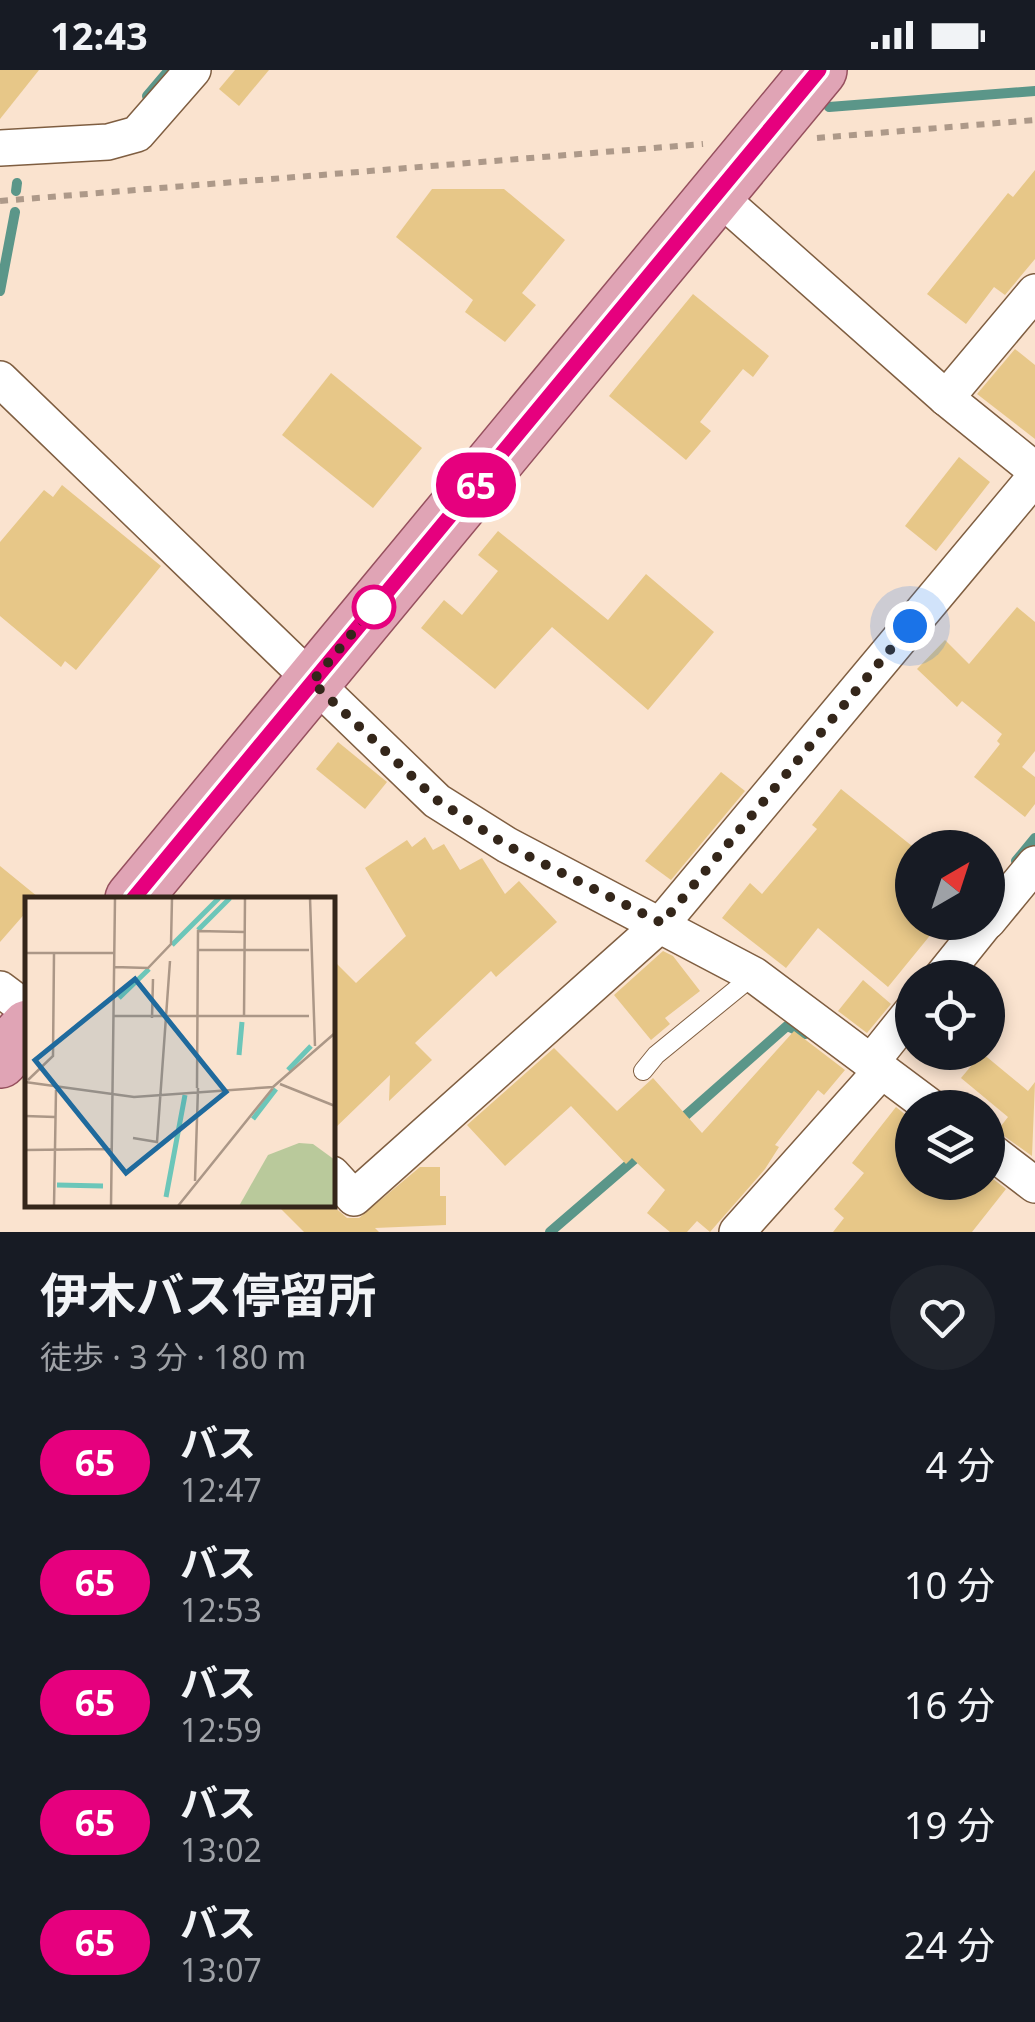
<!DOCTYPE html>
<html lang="ja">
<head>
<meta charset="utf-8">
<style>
	body { margin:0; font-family:"Noto Sans","Noto Sans JP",sans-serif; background:#20242c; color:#f1f3f6; height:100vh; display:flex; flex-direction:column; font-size:38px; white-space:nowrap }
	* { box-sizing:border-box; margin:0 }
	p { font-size:32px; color:#9ea1a6 }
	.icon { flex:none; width:55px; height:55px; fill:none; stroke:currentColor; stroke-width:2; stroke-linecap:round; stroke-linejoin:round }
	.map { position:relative; height:1162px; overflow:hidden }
	.sheet { display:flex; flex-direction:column; background:#171b24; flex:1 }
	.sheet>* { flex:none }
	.badge { padding:0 20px; border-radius:32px; font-size:35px; line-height:65px }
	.needle { width:65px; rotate:39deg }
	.tools { position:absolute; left:895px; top:760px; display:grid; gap:20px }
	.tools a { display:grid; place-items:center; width:110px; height:110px; border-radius:50%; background:#171b24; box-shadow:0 5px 15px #0003; font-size:50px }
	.you { position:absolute; width:50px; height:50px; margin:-25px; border:8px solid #fff; border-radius:50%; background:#1a73e8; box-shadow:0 0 0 15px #1a73e833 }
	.map>.badge { position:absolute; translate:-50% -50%; box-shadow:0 0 0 5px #fff }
	.round { display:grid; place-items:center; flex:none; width:105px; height:105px; border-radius:52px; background:#20242c }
	.overview { display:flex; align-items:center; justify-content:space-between; height:170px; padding:0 40px }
	h1 { font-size:48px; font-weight:700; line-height:75px }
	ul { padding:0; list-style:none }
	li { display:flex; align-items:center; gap:30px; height:120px; padding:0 40px }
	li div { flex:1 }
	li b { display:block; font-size:38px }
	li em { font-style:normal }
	li .badge { min-width:110px; font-weight:700; text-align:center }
	.status { display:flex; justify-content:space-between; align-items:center; height:70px; padding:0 50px; background:#171b24; direction:ltr }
	.status svg { height:28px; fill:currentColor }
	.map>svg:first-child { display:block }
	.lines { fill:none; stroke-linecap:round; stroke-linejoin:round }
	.stream { stroke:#5b9689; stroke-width:10 }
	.building { fill:#e7c788 }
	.lane-casing { stroke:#7f5e41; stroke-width:20 }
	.street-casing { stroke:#7f5e41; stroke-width:38 }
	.primary-casing { stroke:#96505e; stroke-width:58 }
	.path { stroke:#ad9989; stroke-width:6; stroke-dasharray:8 8; stroke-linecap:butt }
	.lane { stroke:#fff; stroke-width:18 }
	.street { stroke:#fff; stroke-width:35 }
	.primary { stroke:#e0a4b5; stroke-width:55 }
	.line-casing { stroke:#fff; stroke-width:22 }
	.line { stroke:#e6007e; stroke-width:15 }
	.walk { stroke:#34261a; stroke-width:10; stroke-dasharray:0 18 }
	.stop-dot { fill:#fff; stroke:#e6007e; stroke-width:5 }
	.inset-river { fill:none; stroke:#6cc6b9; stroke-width:5 }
	.inset-road { fill:none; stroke:#ab9787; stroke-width:2.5 }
	.view { fill:#1f6a9d; fill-opacity:0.15; stroke:#1f6a9d; stroke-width:5 }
	.inset-edge { fill:none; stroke:#34261a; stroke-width:5 }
</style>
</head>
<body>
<div class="status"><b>12:43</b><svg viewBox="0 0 49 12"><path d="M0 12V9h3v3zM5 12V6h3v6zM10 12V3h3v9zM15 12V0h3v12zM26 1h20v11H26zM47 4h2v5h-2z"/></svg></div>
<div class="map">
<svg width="1035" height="1162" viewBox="0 0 1035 1162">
	<rect width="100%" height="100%" fill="#fae3cf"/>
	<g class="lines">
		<g class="stream">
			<path d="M147 26 169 0"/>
			<path d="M829 37 1035 21"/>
			<path d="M16 121 17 113"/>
			<path d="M0 221 15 142"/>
			<path d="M1016 791 1035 768"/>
			<path d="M676 1054 787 956 805 964"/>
			<path d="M550 1162 644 1081"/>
		</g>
	</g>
	<g class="building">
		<path d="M0 0H39L0 49Z"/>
		<path d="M235 0H269L239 36 219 19Z"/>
		<path d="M1035 100V189L1005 225 994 217 966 254 927 224 1008 123 1013 127Z"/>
		<path d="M432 119H504L565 170 522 223 536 235 505 272 465 242 473 230 396 167Z"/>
		<path d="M693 224 769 286 753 307 743 299 700 352 711 361 686 390 609 326Z"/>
		<path d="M1015 279 1035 295V369L977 324Z"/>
		<path d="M331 303 422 378 373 438 282 365Z"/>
		<path d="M959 387 990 412 936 481 905 456Z"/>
		<path d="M62 415 161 496 76 600 65 591 61 597 0 546V472L44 420 53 427Z"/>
		<path d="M498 461 608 550 646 504 714 562 648 640 552 557 495 619 421 558 444 530 462 545 498 501 478 485Z"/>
		<path d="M1017 537 1035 552V681L1022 697 1035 707V734L1025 747 974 707 1000 674 997 671 1002 664 962 631 957 637 917 599 945 570 969 594Z"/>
		<path d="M338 672 387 712 365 739 316 699Z"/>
		<path d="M721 702 745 721 671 810 645 791Z"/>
		<path d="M841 719 912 776V852H941L888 917 818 858 786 898 722 848 750 813 762 824 817 759 812 755Z"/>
		<path d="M425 767 433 780 444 774 460 800 482 788 505 824 519 811 557 852 496 907 491 901 415 973 432 990 389 1031 390 1005 332 1061V889L356 913 406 866 365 798 407 770 412 777Z"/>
		<path d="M0 796 38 827 28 830V840L0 872Z"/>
		<path d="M663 881 673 886 700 921 665 948 670 954 651 970 614 925Z"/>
		<path d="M863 910 891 934 867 963 838 941Z"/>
		<path d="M794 961 845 1000 824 1025 818 1020 775 1075 779 1077 765 1099 710 1162 697 1151 687 1162H670L647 1143 665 1120 632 1088 626 1094 571 1036 505 1096 467 1055 554 978 617 1041 653 1008 702 1063Z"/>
		<path d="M982 983 1028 1021 1035 1012 1032 1086 997 1061 1008 1047 961 1008Z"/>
		<path d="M896 1037 912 1050V1112H988V1105L1006 1119 972 1162H833L844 1148 834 1139 864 1103 852 1093Z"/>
		<path d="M420 1097H440V1126H446V1155L375 1158 379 1162H304L276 1134H331L347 1148H359Z"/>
	</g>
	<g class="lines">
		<g class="lane-casing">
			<path id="lane" d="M643 1001 656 985 754 905"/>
		</g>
		<g class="street-casing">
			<g id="street">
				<path d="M0 78 108 72 137 64 193 0"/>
				<path d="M718 126 946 328 1035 400"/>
				<path d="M0 309 437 731 507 775 754 905 932 1038"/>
				<path d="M946 328 1035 222"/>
				<path d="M988 851 1035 794"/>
				<path d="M941 908 986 852"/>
				<path d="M0 919 28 940"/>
				<path d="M872 991 912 941"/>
				<path d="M988 1079 1035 1115"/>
				<path d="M332 1104 354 1128 662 853 1035 407"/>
				<path d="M737 1162 882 1000"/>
			</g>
		</g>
		<g class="primary-casing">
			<g id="primary">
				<path d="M133 829 819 0"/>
				<path d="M0 990 28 958"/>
			</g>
		</g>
		<g class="path">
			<path d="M817 68 1035 50"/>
			<path d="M0 131 703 74"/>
		</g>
		<use href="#lane" class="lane"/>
		<use href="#street" class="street"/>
		<use href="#primary" class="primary"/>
	</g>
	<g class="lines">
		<g class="line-casing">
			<path id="line" d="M133 829 819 0"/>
		</g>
		<use href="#line" class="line"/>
		<path class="walk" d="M374 537 312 612 437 730 506 775 662 853 910 556"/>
	</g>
	<circle class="stop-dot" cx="374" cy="537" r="20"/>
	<g transform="translate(25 827)">
		<rect width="310" height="310" fill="#fae3cf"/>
		<path d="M274 246 288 247 310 263V309H214L243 258Z" fill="#b9c99b"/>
		<path class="inset-river" d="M173 33 205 1M147 48 194 1M94 101 124 72M214 158 217 125M263 173 286 149M228 222 251 192M32 288 78 289M141 300 160 198"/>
		<path class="inset-road" d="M285 1 290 149M173 53H284M0 56H89M89 70 123 71 146 47 147 1M89 119H284M219 120 220 1M127 121 128 82M3 183 28 159 29 57M0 185 109 200 248 190 310 136M255 187 310 209M172 191 173 34 220 35M0 219 30 220M108 241 132 245 145 64M0 253 86 252M170 284 173 191M29 309 31 193M86 309 90 1M153 309 248 191"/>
		<path class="view" d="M110 82 201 195 101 276 10 163Z"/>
		<rect width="310" height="310" class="inset-edge"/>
	</g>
</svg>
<div class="tools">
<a><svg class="needle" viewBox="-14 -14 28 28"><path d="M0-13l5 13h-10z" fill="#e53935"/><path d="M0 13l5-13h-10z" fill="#9ea1a6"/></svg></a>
<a><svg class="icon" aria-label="locate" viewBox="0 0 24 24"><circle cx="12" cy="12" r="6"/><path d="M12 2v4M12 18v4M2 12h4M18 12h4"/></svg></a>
<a><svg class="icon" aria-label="layers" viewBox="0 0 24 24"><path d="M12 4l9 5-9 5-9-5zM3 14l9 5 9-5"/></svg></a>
</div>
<div class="you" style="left:910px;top:556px"></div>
<b class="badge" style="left:476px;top:415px;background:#e6007e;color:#fff">65</b>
</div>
<section class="sheet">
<div class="overview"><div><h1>伊木バス停留所</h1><p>徒歩 · 3 分 · 180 m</p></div><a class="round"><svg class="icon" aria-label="heart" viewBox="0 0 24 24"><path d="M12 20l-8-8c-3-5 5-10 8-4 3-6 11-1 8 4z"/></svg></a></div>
<ul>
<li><span class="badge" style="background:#e6007e;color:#fff">65</span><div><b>バス</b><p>12:47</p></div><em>4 分</em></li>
<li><span class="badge" style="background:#e6007e;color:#fff">65</span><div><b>バス</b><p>12:53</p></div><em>10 分</em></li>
<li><span class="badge" style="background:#e6007e;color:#fff">65</span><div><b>バス</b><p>12:59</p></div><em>16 分</em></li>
<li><span class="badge" style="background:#e6007e;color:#fff">65</span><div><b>バス</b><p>13:02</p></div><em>19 分</em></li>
<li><span class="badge" style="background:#e6007e;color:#fff">65</span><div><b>バス</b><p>13:07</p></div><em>24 分</em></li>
</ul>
</section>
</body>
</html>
